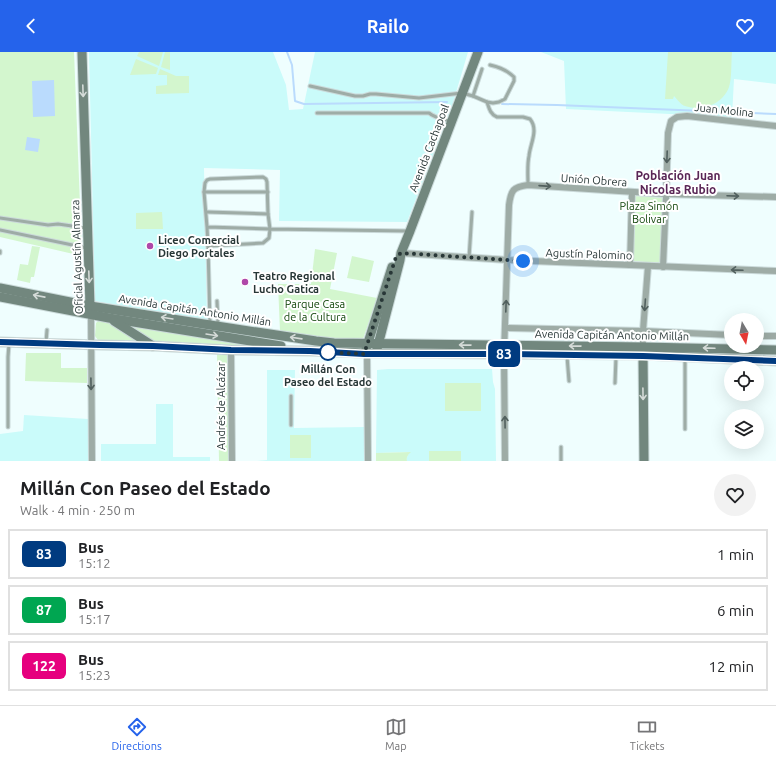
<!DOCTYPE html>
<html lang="en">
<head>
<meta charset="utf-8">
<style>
	body { margin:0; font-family:Ubuntu,sans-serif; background:#f2f2f2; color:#202124; height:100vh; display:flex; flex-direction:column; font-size:15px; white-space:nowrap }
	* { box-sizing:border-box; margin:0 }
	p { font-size:13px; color:#757577 }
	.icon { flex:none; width:22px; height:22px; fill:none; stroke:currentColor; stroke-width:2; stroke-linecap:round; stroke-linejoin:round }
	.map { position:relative; height:409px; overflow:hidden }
	.side { display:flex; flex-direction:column; background:#fff; flex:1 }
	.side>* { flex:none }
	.badge { padding:0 8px; border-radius:6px; font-size:14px; line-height:26px }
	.needle { width:26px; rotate:170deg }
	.buttons { position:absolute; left:724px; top:261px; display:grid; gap:8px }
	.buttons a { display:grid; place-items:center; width:40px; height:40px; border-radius:50%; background:#fff; box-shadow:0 4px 16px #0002; font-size:20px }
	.you { position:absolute; width:20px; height:20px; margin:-10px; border:3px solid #fff; border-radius:50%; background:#1a73e8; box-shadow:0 0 0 6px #1a73e833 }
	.map>.badge { position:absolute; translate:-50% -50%; box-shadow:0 0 0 2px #fff }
	.round { display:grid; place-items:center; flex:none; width:42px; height:42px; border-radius:21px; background:#f2f2f2 }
	.summary { display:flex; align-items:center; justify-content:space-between; height:68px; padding:0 20px }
	h1 { font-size:19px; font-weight:700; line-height:30px }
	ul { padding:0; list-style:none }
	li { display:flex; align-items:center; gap:12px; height:50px; margin:0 8px 6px; padding:0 12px; border:2px solid #e0e0e0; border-radius:0px }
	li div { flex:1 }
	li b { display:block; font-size:15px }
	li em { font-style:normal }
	li .badge { min-width:44px; font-weight:700; text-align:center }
	header { display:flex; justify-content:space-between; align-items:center; height:52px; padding:0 20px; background:#2563eb; color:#fff; font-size:18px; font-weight:700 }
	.tab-bar { display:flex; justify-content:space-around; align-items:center; height:56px; border-top:1px solid #e0e0e0; background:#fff; font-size:11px; color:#757577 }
	.tab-bar a { display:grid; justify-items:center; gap:2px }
	.tab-bar .selected { color:#2563eb }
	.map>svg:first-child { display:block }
	.built { fill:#cafbfa }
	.green { fill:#d3f6ce }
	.water { fill:#badbfd }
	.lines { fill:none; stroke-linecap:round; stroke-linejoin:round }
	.stream { stroke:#badbfd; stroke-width:2 }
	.lane-casing { stroke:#cbdada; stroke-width:5 }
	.street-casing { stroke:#cbdada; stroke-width:8 }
	.secondary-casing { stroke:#cbdada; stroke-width:11 }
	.lane { stroke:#9eaca6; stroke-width:3 }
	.street { stroke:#9eaca6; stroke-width:6 }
	.secondary { stroke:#72877e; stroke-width:9 }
	.oneway { stroke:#d5dbd8 }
	.oneway2 { stroke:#51605e }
	.line-casing { stroke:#fff; stroke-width:9 }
	.line { stroke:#003b80; stroke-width:6 }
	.walk { stroke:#283737; stroke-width:4; stroke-dasharray:0 7.2 }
	.poi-dot { fill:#af47a9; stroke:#fff; stroke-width:1.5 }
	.stop-dot { fill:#fff; stroke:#003b80; stroke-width:2 }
	.labels { text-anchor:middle; stroke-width:4; stroke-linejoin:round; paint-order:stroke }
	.street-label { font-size:11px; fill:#283737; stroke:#fff }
	.park-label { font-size:11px; fill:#13460b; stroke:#fff }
	.poi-label { font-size:11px; font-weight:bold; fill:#283737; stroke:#fff; text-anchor:start }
	.stop-label { font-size:11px; font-weight:bold; fill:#283737; stroke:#fff }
	.neighbourhood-label { font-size:12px; font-weight:bold; fill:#592656; stroke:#fff }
</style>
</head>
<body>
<header><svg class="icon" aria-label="back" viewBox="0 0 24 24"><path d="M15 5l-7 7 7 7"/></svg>Railo<svg class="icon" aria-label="heart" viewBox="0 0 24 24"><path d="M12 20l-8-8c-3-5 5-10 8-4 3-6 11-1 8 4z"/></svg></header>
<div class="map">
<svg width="776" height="409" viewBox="0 0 776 409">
	<rect width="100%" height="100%" fill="#effefe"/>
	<g class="built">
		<path d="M89 0H273L286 33 289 58 303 57 315 0H468L452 54 407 170 279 169 280 118 204 116 207 268 95 249Z"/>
		<path d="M541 0H776V32L734 27 732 65 566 57 564 9Z"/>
		<path d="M388 317H492L493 330 495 337 496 409H407L406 407 408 403 410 400 376 401 377 318Z"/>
		<path d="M267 318H295L294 376 364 375V409H257L267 408Z"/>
		<path d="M156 352H173V405H210V409H101V392H156Z"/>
		<path d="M24 363 88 367 89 409H0V382L23 379Z"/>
	</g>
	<g class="green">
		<path d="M0 0H74L82 204 0 185Z"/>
		<path d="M139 0H163L159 14 137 4Z"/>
		<path d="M165 0H170V18L161 15Z"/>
		<path d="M668 0H732C731 9 732 27 729 35 723 52 702 60 685 54 681 53 677 47 674 44L673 47H665Z"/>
		<path d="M136 7 158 16 156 22 130 23Z"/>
		<path d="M160 17 176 24H189V41L156 42V34L167 33V23H158Z"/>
		<path d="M634 144 665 146 660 211 632 209Z"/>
		<path d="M162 160 163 177H136V161Z"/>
		<path d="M32 194 40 195 34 225H31L30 231 17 228 20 212 28 213Z"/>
		<path d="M315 197 337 201 330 237 377 246 363 287 318 286 280 279 278 232H311Z"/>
		<path d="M352 204 374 209 369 230 347 226Z"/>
		<path d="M99 268 108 269 140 290 98 288 95 284 96 271Z"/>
		<path d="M129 273 261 295 155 290Z"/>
		<path d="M26 301H61V316H87V331L25 329Z"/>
		<path d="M217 302H227L228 307 229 409H219Z"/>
		<rect x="445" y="331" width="36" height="28"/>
		<rect x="290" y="383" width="21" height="23"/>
		<rect x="429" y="399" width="32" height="10"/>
		<path d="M411 400C408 403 406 405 407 409H376V401Z"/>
	</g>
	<g class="water">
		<path d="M54 28 55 64 33 65 32 29Z"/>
		<path d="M27 85 40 87 38 100 25 98Z"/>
	</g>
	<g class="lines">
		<g class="stream">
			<path d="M287 0 292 13 295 49 304 52 447 50"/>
			<path d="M502 52 557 53 776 62"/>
		</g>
		<g class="lane-casing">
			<g id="lane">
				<path d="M310 34 355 44H363L370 42H376L419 46 462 41 473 44 487 50 493 51 499 50 505 47 514 29V25C507 18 499 15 490 13"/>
				<path d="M473 44 482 17"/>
				<path d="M487 50C489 56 490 62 497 65H523L530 67C539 78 530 92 529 104 527 113 528 123 528 133"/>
				<path d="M317 61H429C435 66 442 67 450 69"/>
				<path d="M204 140H268"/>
				<path d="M207 160 268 162"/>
				<path d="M0 166 48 173 58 172 86 176"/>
				<path d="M207 175 204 140 205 131 207 128 210 127 263 125 266 127 267 130 268 162 270 177 269 186 263 191 208 194 207 175 270 177 408 179"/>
				<path d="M0 178 87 196"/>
				<path d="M208 194 210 272"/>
				<path d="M0 201V199"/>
				<path d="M469 206 472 160"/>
				<path d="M217 249 218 273"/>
				<path d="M46 290 47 278"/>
				<path d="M567 304 569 329"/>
				<path d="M615 331 616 305"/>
				<path d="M291 344V373"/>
				<path d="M8 375V305L9 292"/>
				<path d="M685 377V307"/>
				<path d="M561 395V409"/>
			</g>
		</g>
		<g class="street-casing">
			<g id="street">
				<path d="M401 201 508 208 776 219"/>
				<path d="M630 213 632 140"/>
				<path d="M663 215 666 146 668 81 671 69 677 65 687 64 776 74"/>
				<path d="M91 261 92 409"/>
				<path d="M505 276 643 279 731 283"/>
				<path d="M757 284H776"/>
				<path d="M231 298 232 409"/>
				<path d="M643 298V279L648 214"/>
				<path d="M367 301 368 409"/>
				<path d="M505 409 504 302 509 153C511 138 513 135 528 133L665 142 776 145"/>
			</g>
		</g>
		<g class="secondary-casing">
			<g id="secondary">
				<path d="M82 0 90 254"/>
				<path d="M0 236 90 254 210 273 316 289 334 291 643 295 776 298"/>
				<path d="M0 245 109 266 281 294"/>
				<path d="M114 269 153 294"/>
				<path d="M0 290 100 293 153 294 231 298 310 299 364 301 504 302 643 303 776 309"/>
				<path d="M366 297 392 215"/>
				<path d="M377 297 400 208 401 201 410 179 478 0"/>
				<path d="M643 303 644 409"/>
			</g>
		</g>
		<use href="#lane" class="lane"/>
		<use href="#street" class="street"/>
		<use href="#secondary" class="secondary"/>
	</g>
	<defs><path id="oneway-shaft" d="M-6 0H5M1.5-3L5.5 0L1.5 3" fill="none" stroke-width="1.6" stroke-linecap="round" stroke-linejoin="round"/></defs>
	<g class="oneway">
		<use href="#oneway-shaft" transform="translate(83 39) rotate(88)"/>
		<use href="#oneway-shaft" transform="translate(89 225) rotate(88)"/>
		<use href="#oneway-shaft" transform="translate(39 244) rotate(-169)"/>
		<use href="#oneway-shaft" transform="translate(167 266) rotate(-171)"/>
		<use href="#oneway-shaft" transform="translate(212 283) rotate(9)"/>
		<use href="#oneway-shaft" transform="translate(296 286) rotate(-172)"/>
		<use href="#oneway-shaft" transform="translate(465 293) rotate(-179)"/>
		<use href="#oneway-shaft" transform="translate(575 294) rotate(-179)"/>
		<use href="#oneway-shaft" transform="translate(709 296) rotate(-178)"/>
		<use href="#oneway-shaft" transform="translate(643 342) rotate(89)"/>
	</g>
	<g class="oneway2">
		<use href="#oneway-shaft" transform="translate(667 105) rotate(92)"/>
		<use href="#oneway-shaft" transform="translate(545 134) rotate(4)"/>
		<use href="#oneway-shaft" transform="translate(733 144) rotate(2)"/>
		<use href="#oneway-shaft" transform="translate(737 218) rotate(-178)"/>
		<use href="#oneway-shaft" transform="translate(645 253) rotate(94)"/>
		<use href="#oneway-shaft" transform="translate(506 254) rotate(-88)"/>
		<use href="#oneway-shaft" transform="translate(91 332) rotate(89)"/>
		<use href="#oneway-shaft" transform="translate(505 370) rotate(-91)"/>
	</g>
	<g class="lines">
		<g class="line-casing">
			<path id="line" d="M0 290 100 293 153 294 231 298 310 299 364 302H504L643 304 776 309"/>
		</g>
		<use href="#line" class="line"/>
		<path class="walk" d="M328 300H324L364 302 396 205 401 201 523 209"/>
	</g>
	<g class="poi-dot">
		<circle cx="150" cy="194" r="4"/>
		<circle cx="245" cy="230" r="4"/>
	</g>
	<circle class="stop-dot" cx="328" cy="300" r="8"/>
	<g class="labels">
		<g class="street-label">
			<text transform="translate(724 58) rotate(6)" y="4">Juan Molina</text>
			<text transform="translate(429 96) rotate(-69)" y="4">Avenida Cachapoal</text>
			<text transform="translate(594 128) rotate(4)" y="4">Unión Obrera</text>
			<text transform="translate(589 202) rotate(2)" y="4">Agustín Palomino</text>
			<text transform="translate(77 205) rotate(-92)" y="4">Oficial Agustín Almarza</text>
			<text transform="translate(195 258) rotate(9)" y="4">Avenida Capitán Antonio Millán</text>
			<text transform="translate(612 283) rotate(1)" y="4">Avenida Capitán Antonio Millán</text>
			<text transform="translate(221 354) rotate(-90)" y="4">Andrés de Alcázar</text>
		</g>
		<g class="park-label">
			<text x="649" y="158">Plaza Simón<tspan x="649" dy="13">Bolivar</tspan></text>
			<text x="315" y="256">Parque Casa<tspan x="315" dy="13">de la Cultura</tspan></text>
		</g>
		<g class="poi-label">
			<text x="158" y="192">Liceo Comercial<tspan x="158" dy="13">Diego Portales</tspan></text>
			<text x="253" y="228">Teatro Regional<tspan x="253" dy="13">Lucho Gatica</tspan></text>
		</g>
		<g class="stop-label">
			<text x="328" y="321">Millán Con<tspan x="328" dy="13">Paseo del Estado</tspan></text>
		</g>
		<g class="neighbourhood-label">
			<text x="678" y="128">Población Juan<tspan x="678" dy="14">Nicolas Rubio</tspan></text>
		</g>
	</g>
</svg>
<div class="buttons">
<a><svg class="needle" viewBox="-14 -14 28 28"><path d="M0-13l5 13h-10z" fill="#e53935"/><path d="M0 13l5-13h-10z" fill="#757577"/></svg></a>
<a><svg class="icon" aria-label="locate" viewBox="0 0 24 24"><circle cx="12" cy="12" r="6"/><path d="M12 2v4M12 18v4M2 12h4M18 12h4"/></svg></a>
<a><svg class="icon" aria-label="layers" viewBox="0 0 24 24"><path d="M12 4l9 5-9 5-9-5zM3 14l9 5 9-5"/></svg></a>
</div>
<div class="you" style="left:523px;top:209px"></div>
<b class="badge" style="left:504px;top:302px;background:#003b80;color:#fff">83</b>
</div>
<section class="side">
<div class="summary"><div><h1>Millán Con Paseo del Estado</h1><p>Walk · 4 min · 250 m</p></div><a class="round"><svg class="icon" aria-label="heart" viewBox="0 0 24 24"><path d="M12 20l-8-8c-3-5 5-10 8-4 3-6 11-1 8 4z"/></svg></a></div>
<ul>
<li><span class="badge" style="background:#003b80;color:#fff">83</span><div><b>Bus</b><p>15:12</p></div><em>1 min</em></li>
<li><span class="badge" style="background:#00a651;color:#fff">87</span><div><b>Bus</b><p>15:17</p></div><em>6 min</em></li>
<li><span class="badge" style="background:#e6007e;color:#fff">122</span><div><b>Bus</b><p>15:23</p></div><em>12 min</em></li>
</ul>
</section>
<nav class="tab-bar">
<a class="selected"><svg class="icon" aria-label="directions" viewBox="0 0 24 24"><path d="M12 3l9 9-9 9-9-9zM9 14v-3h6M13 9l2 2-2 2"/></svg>Directions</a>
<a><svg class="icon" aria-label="map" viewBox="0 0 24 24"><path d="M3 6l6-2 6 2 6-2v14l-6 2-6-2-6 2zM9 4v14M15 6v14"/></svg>Map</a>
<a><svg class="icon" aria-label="tickets" viewBox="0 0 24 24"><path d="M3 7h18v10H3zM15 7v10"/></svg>Tickets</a>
</nav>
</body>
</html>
